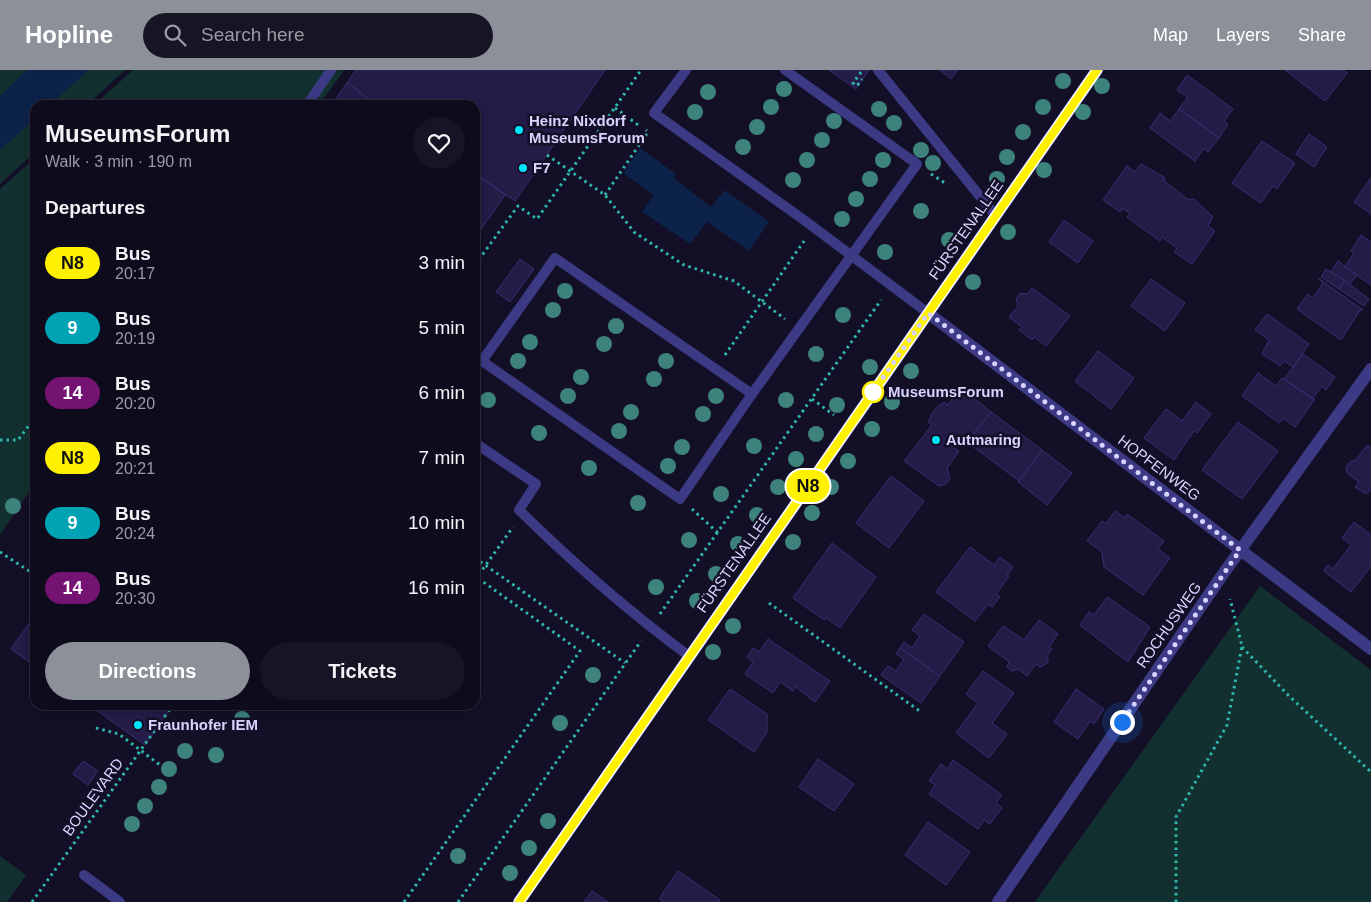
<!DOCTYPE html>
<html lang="en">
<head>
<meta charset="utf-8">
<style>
	body { margin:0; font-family:Arial,sans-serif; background:#171425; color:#f1f3f6; height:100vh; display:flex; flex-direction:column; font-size:19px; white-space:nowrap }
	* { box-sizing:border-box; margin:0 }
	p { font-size:16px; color:#9b9ba3 }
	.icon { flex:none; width:28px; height:28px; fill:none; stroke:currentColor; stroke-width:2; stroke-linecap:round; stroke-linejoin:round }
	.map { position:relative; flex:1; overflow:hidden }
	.drawer { position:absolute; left:30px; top:30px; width:450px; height:610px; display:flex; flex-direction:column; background:#0e0b1c; border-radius:15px; box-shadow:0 2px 8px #0003,0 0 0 1px #2e2b3b }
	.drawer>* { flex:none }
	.badge { padding:0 10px; border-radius:16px; font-size:18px; line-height:32px }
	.you { position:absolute; width:25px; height:25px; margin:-12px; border:4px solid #fff; border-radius:50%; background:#1a73e8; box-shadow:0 0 0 8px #1a73e833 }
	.map>.badge { position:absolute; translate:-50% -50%; box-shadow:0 0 0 2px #fff }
	h2 { padding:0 15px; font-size:19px; line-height:45px }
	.round { display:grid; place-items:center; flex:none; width:52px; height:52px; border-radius:26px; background:#171425 }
	.summary { display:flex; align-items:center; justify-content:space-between; height:85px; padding:0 15px }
	h1 { font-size:24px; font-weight:800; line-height:38px }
	.primary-button { display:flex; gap:10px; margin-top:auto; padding:10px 15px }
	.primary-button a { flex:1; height:58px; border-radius:30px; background:#8c9099; color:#fff; font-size:20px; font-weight:800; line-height:58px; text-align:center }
	.primary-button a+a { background:#171425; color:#f1f3f6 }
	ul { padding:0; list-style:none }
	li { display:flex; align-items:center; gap:15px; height:65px; padding:0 15px }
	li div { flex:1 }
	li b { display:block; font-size:19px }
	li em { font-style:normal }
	li .badge { min-width:55px; font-weight:700; text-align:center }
	header { display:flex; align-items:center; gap:30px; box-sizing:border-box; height:70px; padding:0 25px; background:#8c9099; color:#fff }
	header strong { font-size:24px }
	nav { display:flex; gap:28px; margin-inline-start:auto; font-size:18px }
	.search { width:350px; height:45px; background:#171425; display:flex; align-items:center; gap:12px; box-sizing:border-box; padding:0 18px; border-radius:28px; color:#9b9ba3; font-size:19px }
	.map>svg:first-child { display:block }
	.green { fill:#12302f }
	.water { fill:#0c2248 }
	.building { fill:#241b47; stroke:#3b2d73 }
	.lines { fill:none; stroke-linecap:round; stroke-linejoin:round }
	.path { stroke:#2fb8b0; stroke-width:3; stroke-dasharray:2.5 4; stroke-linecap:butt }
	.service { stroke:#3d3a85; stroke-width:10 }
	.minor { stroke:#3d3a85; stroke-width:12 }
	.tertiary { stroke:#3d3a85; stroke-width:12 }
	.path-bridge { stroke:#2fb8b0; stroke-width:3; stroke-dasharray:2.5 4; stroke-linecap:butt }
	.tree { fill:#3d827b }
	.line-casing { stroke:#fff; stroke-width:11 }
	.line { stroke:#fff100; stroke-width:8 }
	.walk { stroke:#d9d4ff; stroke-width:5; stroke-dasharray:0 9 }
	.poi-dot { fill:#00e5ff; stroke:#130f26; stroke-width:2 }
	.stop-dot { fill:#fff; stroke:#fff100; stroke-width:2.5 }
	.labels { text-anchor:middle; stroke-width:5; stroke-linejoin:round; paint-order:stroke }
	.poi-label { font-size:15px; font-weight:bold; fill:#d9d4ff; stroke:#130f26; text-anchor:start }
	.street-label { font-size:15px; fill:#d9d4ff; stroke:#130f26 }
	.stop-label { font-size:15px; font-weight:bold; fill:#d9d4ff; stroke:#130f26; text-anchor:start }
</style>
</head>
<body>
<header>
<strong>Hopline</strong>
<div class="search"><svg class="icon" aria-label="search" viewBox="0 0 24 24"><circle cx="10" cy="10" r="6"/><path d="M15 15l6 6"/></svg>Search here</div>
<nav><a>Map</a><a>Layers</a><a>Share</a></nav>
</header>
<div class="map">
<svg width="1371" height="832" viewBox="0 0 1371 832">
	<rect width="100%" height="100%" fill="#130f26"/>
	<g class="green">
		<path d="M0 0H125L87 35H35V82L0 114Z"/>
		<path d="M133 0H344L319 35H94Z"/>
		<path d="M35 88V413L0 465V119Z"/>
		<path d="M1260 516 1371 600V832H1035Z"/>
		<path d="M0 786 26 805 7 832H0Z"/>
	</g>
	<g class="water">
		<path d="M27 0H89L50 35H35V49L0 80V26Z"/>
		<path d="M640 78 676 104 674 108 711 137 725 120 769 152 749 181 707 152 690 174 642 142 654 125 623 103Z"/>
	</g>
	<g class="building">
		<path d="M356 0H605L515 131 475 104V35H377L347 13Z"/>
		<path d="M829 0H869L856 19Z"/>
		<path d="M940 0H958L951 9Z"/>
		<path d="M1285 0H1343L1347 3 1325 31Z"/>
		<path d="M1187 5 1233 39 1224 51 1228 54 1219 68 1179 39 1188 27 1177 20Z"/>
		<path d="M347 13 377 35H331Z"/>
		<path d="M1179 39 1219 68 1208 82 1204 78 1195 91 1150 58 1160 43 1170 51Z"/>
		<path d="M1309 64 1327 77 1314 97 1296 84Z"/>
		<path d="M1262 71 1295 93 1277 119 1273 116 1261 133 1232 113Z"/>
		<path d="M1141 94 1164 107 1165 112 1189 130 1194 129 1213 147 1208 156 1215 161 1192 194 1174 182 1177 178 1162 167 1160 171 1127 147 1130 143 1122 138 1120 142 1103 130 1127 96 1135 102Z"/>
		<path d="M475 104 505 125 475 168Z"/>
		<path d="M1371 108V144L1354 132Z"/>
		<path d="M1064 150 1093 171 1078 193 1049 172Z"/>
		<path d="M1361 165 1371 172V215L1345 197 1354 183 1351 181Z"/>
		<path d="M520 189 534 199 510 232 496 222Z"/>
		<path d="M1338 191 1357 205 1349 215 1331 202Z"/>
		<path d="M1326 199 1345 211 1339 219 1321 207Z"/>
		<path d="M1318 208 1363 240H1360L1341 270 1297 239 1308 224 1313 228 1323 213Z"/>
		<path d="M1151 209 1185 233 1165 261 1131 236Z"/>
		<path d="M1345 211 1369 229 1364 236 1339 219Z"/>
		<path d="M1032 218 1070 246 1046 276 1034 267 1032 270 1019 260 1022 257 1009 247 1018 236 1016 229 1020 223 1027 224Z"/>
		<path d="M1267 244 1309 274 1293 297 1284 291 1280 296 1262 284 1269 270 1255 260Z"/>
		<path d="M1098 281 1134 308 1111 339 1075 311Z"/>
		<path d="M1303 284 1335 307 1326 320 1322 316 1313 328 1315 330 1284 309Z"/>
		<path d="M1258 303 1276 316 1282 308 1314 330 1295 357 1283 348 1279 353 1242 326Z"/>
		<path d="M958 321H965L991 342 967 372 962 368 954 378 959 381 947 398 950 408 946 414 939 416 904 391 932 355 928 352 933 342 940 334 941 335 944 332 948 335Z"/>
		<path d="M1196 332 1211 344 1197 363 1194 361 1174 390 1144 368 1166 339 1182 351Z"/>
		<path d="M991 342 1042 380 1019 411 967 372Z"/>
		<path d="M1238 352 1278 381 1242 429 1202 400Z"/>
		<path d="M1367 375 1371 378V420L1366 424 1355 417 1359 412 1347 403 1346 397 1351 391 1356 390Z"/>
		<path d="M1042 380 1072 403 1047 435 1018 412Z"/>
		<path d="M891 406 924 431 889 478 856 453Z"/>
		<path d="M1115 441 1125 448 1127 444 1164 471 1158 479 1170 488 1143 525 1104 497 1102 482 1087 471 1102 451 1106 454Z"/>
		<path d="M1354 452 1371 465V496L1351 522 1324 501 1328 495 1333 499 1351 475 1342 468Z"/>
		<path d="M832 473 876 507 840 558 826 548 824 550 793 528Z"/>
		<path d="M970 477 994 495 1000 487 1013 497 1007 505 1009 506 996 524 1000 527 992 537 988 534 975 551 936 522Z"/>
		<path d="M1107 527 1150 557 1128 592 1080 555 1089 542 1094 545Z"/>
		<path d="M924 544 964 572 940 606 900 578 904 572 912 578 920 566 912 560Z"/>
		<path d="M35 545V596L11 579Z"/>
		<path d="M1039 550 1058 564 1049 577 1052 579 1046 587 1048 588V593L1040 597 1036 594 1027 606 1018 599 1012 601 1007 597 1009 592 988 576 1003 556 1024 570Z"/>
		<path d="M768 569 830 611 815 632 796 617 793 621 780 612 773 623 745 604 753 592 747 587 753 578 759 582Z"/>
		<path d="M900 578 940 606 921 633 881 605 888 596 896 601 904 589 896 584Z"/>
		<path d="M983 601 1014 623 992 653 1007 664 989 688 956 663 978 633 966 624Z"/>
		<path d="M730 619 767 644V662L754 682 708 650Z"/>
		<path d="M1076 619 1104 639 1094 654 1090 651 1078 669 1054 652Z"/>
		<path d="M89 635H173L145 675Z"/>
		<path d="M818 689 854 714 834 741 799 717Z"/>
		<path d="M953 690 1002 725 996 733 1002 738 990 754 984 750 978 759 929 724 935 715 929 711 941 694 947 699Z"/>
		<path d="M83 691 98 701 88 715 73 704Z"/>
		<path d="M928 752 970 782 946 815 905 785Z"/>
		<path d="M678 801 720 830 719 832H663L659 829Z"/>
		<path d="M592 821 608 832H584Z"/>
	</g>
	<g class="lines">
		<g class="path">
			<path d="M861 2 853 13 857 16 862 9"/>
			<path d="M615 38 641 57"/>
			<path d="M547 85 605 125 634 162 640 166 684 195 734 211 785 249"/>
			<path d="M931 104 945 113"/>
			<path d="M605 125 648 62 646 60"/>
			<path d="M475 195 518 136 537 149 641 0"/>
			<path d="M725 285 804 171"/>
			<path d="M812 329 834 345"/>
			<path d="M0 370H18L35 347"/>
			<path d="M692 439 718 463"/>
			<path d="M0 482 29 501"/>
			<path d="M475 488 625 593"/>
			<path d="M475 510 513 457"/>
			<path d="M769 533 921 642"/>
			<path d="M660 544 881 230"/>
			<path d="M1242 577 1289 626 1371 702"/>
			<path d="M96 658 119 664 160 695"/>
			<path d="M404 832 580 581 475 506"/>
			<path d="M458 832 641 571"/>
			<path d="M1176 832V747L1227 655 1242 576 1230 529"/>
		</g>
		<g class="service">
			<path d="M686 0 654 43 804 150 928 243"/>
			<path d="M878 0 995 145"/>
			<path d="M307 35 331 0"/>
			<path d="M555 188 752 324 680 429 482 291Z"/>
			<path d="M752 324 917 94 785 0"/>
			<path d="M475 373 536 414 519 440C572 492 629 542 689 586"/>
			<path d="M84 805 120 832"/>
		</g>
		<g class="minor">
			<path d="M928 243 1371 579"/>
			<path d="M998 832 1223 504 1371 299"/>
		</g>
		<path class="tertiary" d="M519 832 1097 0"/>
		<path class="path-bridge" d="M32 832 173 635"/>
	</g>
	<g class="tree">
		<circle cx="1063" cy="11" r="8"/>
		<circle cx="1102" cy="16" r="8"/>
		<circle cx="784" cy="19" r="8"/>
		<circle cx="708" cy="22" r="8"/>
		<circle cx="771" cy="37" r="8"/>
		<circle cx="1043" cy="37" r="8"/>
		<circle cx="879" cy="39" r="8"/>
		<circle cx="695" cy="42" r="8"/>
		<circle cx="1083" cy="42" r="8"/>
		<circle cx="834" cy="51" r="8"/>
		<circle cx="894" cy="53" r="8"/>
		<circle cx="757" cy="57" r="8"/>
		<circle cx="1023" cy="62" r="8"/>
		<circle cx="822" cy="70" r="8"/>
		<circle cx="743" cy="77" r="8"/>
		<circle cx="921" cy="80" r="8"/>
		<circle cx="1007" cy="87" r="8"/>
		<circle cx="807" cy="90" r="8"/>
		<circle cx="883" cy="90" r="8"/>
		<circle cx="933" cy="93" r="8"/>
		<circle cx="1044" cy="100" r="8"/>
		<circle cx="870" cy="109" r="8"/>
		<circle cx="997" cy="109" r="8"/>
		<circle cx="793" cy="110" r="8"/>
		<circle cx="856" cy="129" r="8"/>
		<circle cx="921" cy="141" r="8"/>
		<circle cx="842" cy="149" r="8"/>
		<circle cx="1008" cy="162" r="8"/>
		<circle cx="949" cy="170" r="8"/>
		<circle cx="885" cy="182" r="8"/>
		<circle cx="973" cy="212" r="8"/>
		<circle cx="565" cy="221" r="8"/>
		<circle cx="553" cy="240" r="8"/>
		<circle cx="843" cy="245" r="8"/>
		<circle cx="616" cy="256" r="8"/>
		<circle cx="530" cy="272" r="8"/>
		<circle cx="604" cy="274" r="8"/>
		<circle cx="816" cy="284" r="8"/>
		<circle cx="518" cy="291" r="8"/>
		<circle cx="666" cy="291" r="8"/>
		<circle cx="870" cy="297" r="8"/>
		<circle cx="911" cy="301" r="8"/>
		<circle cx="581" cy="307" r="8"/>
		<circle cx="654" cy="309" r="8"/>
		<circle cx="568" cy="326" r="8"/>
		<circle cx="716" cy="326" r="8"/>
		<circle cx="488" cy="330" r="8"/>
		<circle cx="786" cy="330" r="8"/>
		<circle cx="892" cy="332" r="8"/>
		<circle cx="837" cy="335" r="8"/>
		<circle cx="631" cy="342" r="8"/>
		<circle cx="703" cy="344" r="8"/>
		<circle cx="872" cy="359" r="8"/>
		<circle cx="619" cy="361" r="8"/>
		<circle cx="539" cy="363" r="8"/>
		<circle cx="816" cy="364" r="8"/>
		<circle cx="754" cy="376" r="8"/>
		<circle cx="682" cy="377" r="8"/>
		<circle cx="796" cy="389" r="8"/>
		<circle cx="848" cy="391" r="8"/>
		<circle cx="668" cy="396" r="8"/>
		<circle cx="589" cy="398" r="8"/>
		<circle cx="778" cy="417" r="8"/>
		<circle cx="831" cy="417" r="8"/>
		<circle cx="721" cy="424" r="8"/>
		<circle cx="638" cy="433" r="8"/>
		<circle cx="13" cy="436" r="8"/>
		<circle cx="812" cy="443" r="8"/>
		<circle cx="757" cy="445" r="8"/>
		<circle cx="689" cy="470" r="8"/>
		<circle cx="793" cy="472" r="8"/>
		<circle cx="738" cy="474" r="8"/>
		<circle cx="716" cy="504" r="8"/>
		<circle cx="656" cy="517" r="8"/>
		<circle cx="697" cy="531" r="8"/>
		<circle cx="733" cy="556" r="8"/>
		<circle cx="713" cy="582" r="8"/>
		<circle cx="593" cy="605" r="8"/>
		<circle cx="242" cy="649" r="8"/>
		<circle cx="560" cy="653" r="8"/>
		<circle cx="185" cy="681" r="8"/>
		<circle cx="216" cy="685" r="8"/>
		<circle cx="169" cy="699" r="8"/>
		<circle cx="159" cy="717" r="8"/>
		<circle cx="145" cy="736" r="8"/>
		<circle cx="548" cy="751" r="8"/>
		<circle cx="132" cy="754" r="8"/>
		<circle cx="529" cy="778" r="8"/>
		<circle cx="458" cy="786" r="8"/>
		<circle cx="510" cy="803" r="8"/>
	</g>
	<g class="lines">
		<g class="line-casing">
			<path id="line" d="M519 832 1097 0"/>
		</g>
		<use href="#line" class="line"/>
		<path class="walk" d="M873 322 928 243 1240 480 1122 652"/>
	</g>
	<g class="poi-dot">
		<circle cx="519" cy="60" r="5"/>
		<circle cx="523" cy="98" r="5"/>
		<circle cx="936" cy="370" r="5"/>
		<circle cx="138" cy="655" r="5"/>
	</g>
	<circle class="stop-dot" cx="873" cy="322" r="10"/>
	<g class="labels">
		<g class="poi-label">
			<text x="529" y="56">Heinz Nixdorf<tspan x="529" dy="17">MuseumsForum</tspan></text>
			<text x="533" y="103">F7</text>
			<text x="946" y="375">Autmaring</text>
			<text x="148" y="660">Fraunhofer IEM</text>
		</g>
		<g class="street-label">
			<text transform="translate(966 160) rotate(-55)" y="5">FÜRSTENALLEE</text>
			<text transform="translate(1159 398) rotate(37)" y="5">HOPFENWEG</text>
			<text transform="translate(734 493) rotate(-55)" y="5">FÜRSTENALLEE</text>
			<text transform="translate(1169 555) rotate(-55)" y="5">ROCHUSWEG</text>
			<text transform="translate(93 727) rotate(-54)" y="5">BOULEVARD</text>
		</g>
		<g class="stop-label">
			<text x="888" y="327">MuseumsForum</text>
		</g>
	</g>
</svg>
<div class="you" style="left:1122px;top:652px"></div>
<b class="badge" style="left:808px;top:416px;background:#fff100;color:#111">N8</b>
<section class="drawer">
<div class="summary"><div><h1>MuseumsForum</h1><p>Walk · 3 min · 190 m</p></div><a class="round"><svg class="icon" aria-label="heart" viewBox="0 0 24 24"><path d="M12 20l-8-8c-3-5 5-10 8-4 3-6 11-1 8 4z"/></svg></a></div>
<h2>Departures</h2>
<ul>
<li><span class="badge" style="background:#fff100;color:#111">N8</span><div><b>Bus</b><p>20:17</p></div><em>3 min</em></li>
<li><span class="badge" style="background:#00a3b4;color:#fff">9</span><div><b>Bus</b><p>20:19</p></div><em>5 min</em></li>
<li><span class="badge" style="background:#751372;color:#fff">14</span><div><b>Bus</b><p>20:20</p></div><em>6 min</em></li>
<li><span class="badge" style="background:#fff100;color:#111">N8</span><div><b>Bus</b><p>20:21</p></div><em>7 min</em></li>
<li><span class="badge" style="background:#00a3b4;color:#fff">9</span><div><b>Bus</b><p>20:24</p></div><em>10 min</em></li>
<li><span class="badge" style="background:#751372;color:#fff">14</span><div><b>Bus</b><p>20:30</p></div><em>16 min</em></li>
</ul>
<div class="primary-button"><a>Directions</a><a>Tickets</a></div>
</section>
</div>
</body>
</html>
